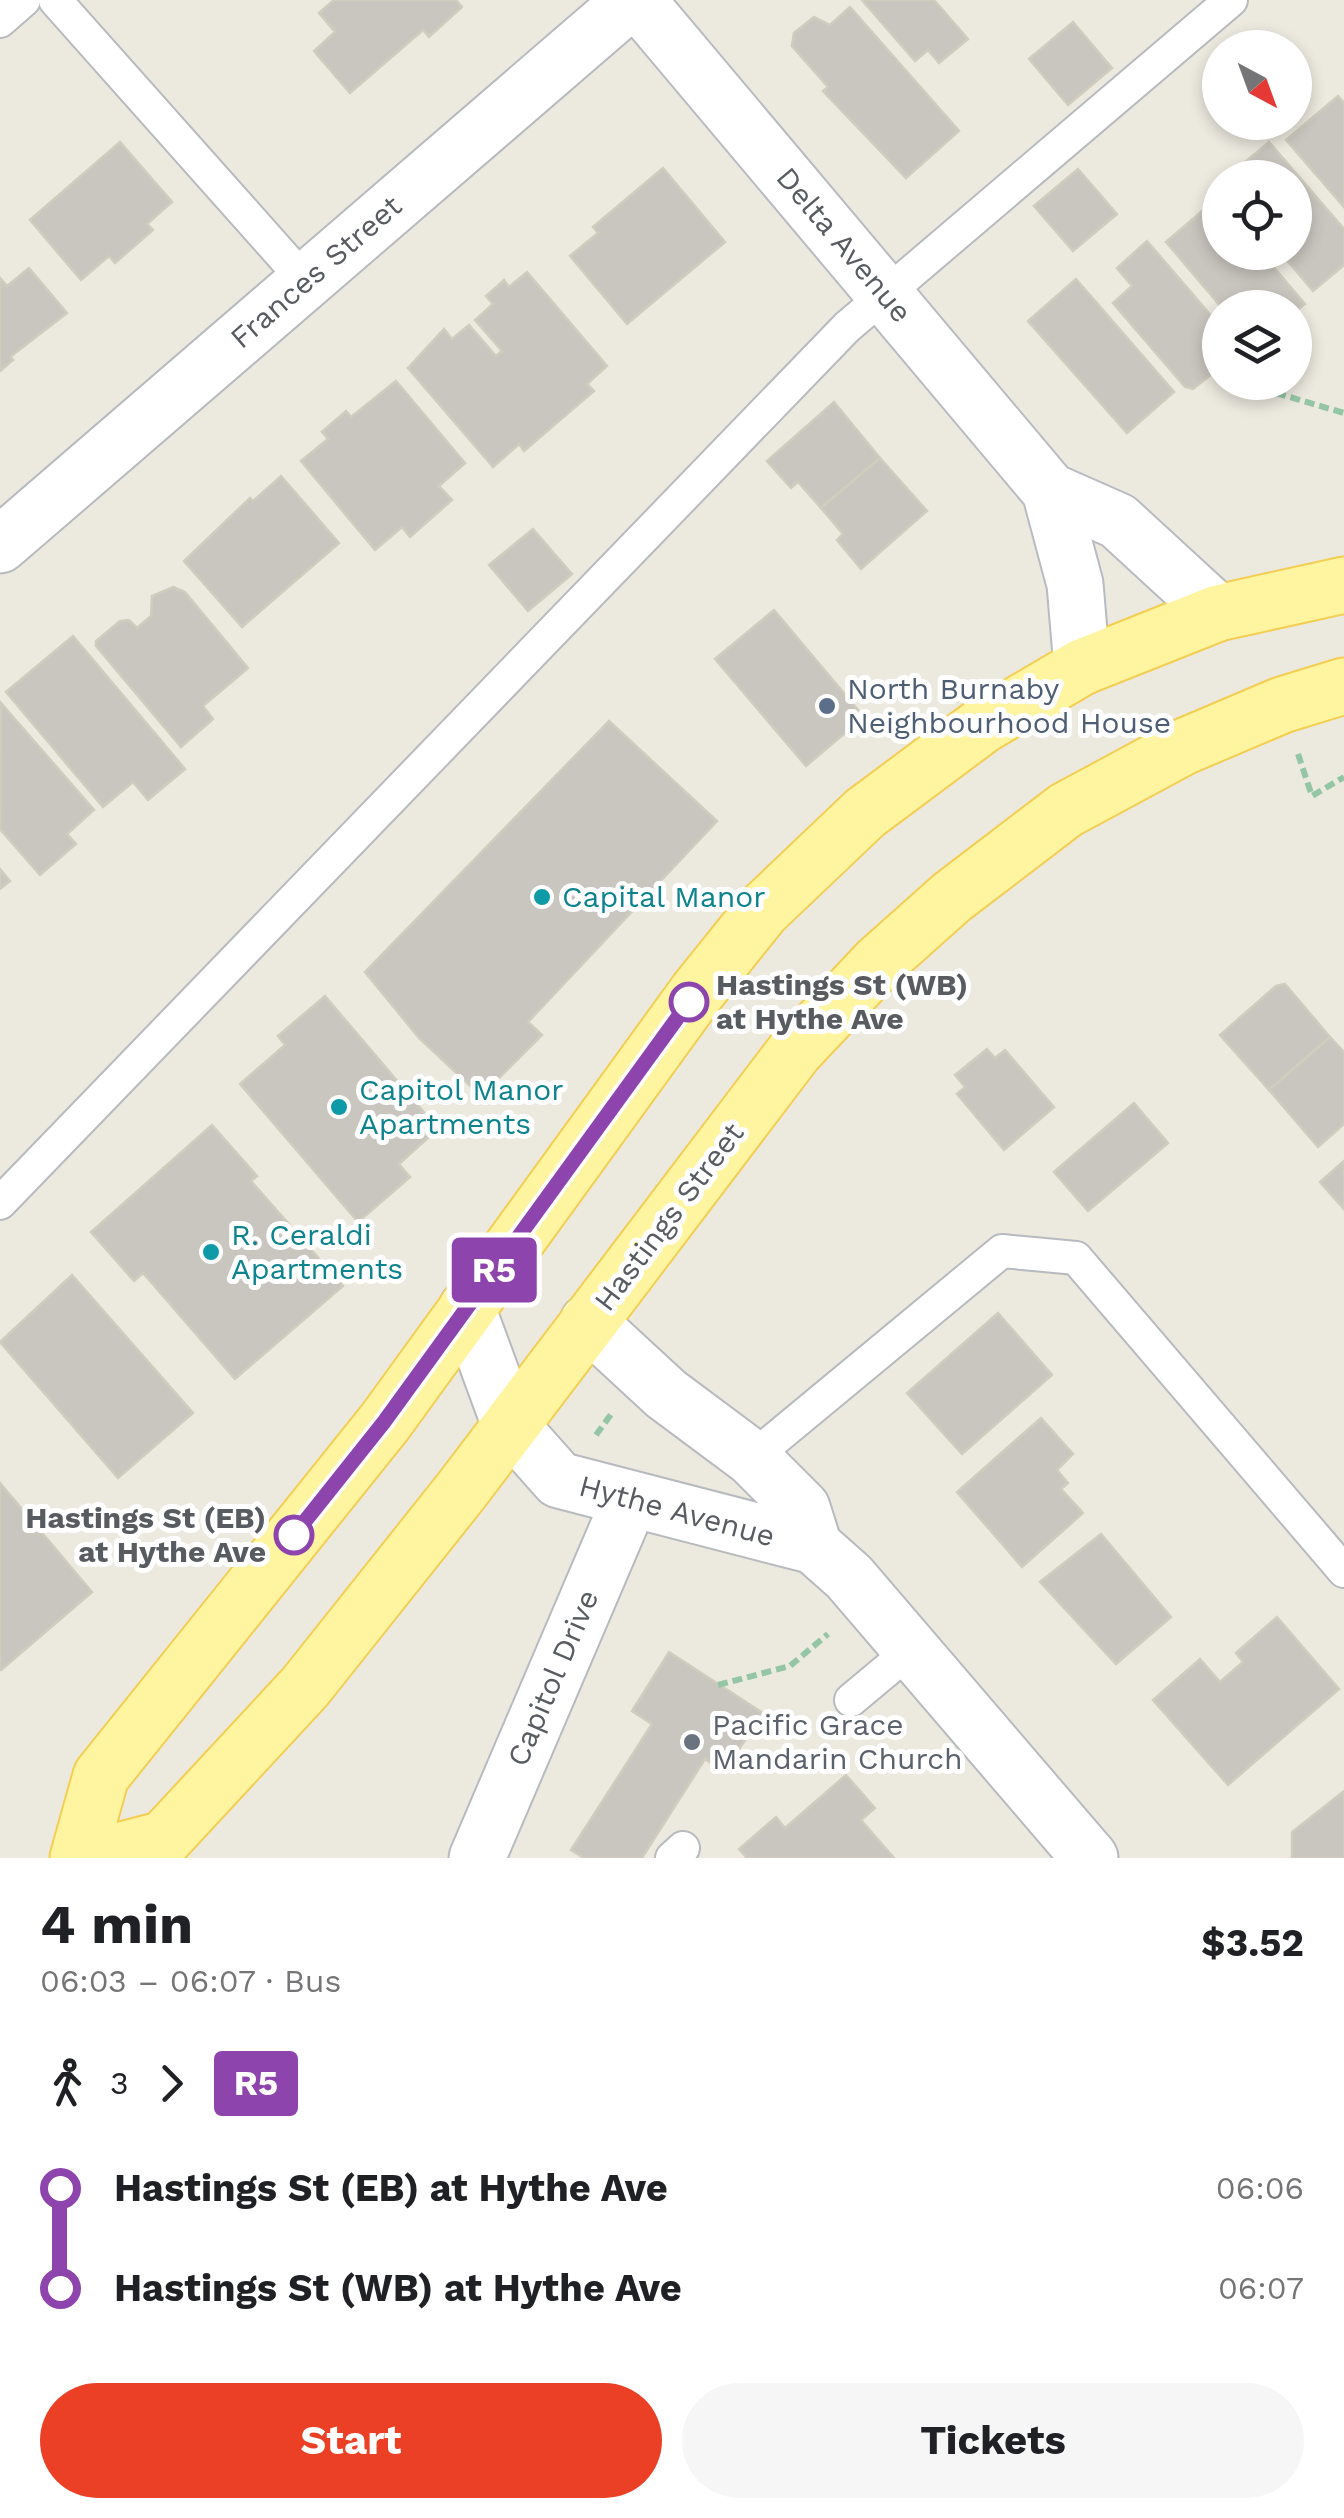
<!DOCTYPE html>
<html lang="en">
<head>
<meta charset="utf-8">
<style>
	body { margin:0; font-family:"Work Sans",sans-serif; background:#f6f6f6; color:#202124; height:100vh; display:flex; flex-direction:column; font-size:38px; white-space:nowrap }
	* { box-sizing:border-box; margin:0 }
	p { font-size:32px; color:#757577 }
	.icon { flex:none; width:55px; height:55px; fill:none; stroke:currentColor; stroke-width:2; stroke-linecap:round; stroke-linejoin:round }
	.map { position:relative; height:1858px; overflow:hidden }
	.details { display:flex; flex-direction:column; background:#fff; flex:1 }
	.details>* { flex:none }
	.badge { padding:0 20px; border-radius:8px; font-size:35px; line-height:65px }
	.needle { width:65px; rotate:139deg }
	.controls { position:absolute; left:1202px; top:30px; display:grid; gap:20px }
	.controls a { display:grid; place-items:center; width:110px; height:110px; border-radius:50%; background:#fff; box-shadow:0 5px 15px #0003; font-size:50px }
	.map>.badge { position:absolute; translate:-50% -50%; box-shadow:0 0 0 5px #fff }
	.legs { display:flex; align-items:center; gap:15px; height:110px; padding:0 40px; font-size:32px }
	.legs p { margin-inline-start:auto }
	.head { display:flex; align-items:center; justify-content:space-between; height:170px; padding:0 40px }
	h1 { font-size:55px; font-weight:700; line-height:75px }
	.cta { display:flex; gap:20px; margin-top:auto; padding:20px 40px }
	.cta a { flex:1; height:115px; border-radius:60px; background:#eb4026; color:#fff; font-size:40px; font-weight:700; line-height:115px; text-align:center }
	.cta a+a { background:#f6f6f6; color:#202124 }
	ul { padding:0 40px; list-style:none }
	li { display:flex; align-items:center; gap:35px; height:100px; font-size:38px }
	li i { display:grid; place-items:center; width:15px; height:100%; margin:0 12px; background:currentColor }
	li i::after { content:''; width:25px; height:25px; margin:-12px; border:8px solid; border-radius:50%; background:#fff }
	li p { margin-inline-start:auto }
	li:first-child i { background:linear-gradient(#0000 50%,currentColor 0) }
	li:last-child i { background:linear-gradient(currentColor 50%,#0000 0) }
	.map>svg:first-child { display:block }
	.building { fill:#c9c6bf; stroke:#d0ccbe; stroke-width:2.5 }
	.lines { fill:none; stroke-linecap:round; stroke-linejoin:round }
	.lane-casing { stroke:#b7babf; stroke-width:36 }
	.street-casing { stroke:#b7babf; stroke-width:59 }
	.secondary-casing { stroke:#b8bbc2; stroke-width:59 }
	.primary-casing { stroke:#f3ce52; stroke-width:59 }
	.path { stroke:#94c6a5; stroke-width:6; stroke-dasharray:10 5; stroke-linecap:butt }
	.lane { stroke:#fff; stroke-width:32 }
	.street { stroke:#fff; stroke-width:55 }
	.secondary { stroke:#fff; stroke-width:55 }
	.primary { stroke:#fff5a1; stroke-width:55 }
	.line-1-casing { stroke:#fff; stroke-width:22 }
	.line-1 { stroke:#8e44ad; stroke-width:15 }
	.service-dot { fill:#5c6f8a; stroke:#fff; stroke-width:4 }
	.culture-dot { fill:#0f9aa8; stroke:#fff; stroke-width:4 }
	.stop-1-dot { fill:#fff; stroke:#8e44ad; stroke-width:5 }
	.worship-dot { fill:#6b7280; stroke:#fff; stroke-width:4 }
	.labels { text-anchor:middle; stroke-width:10; stroke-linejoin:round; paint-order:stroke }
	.street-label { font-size:30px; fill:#585c61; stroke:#fff }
	.service-label { font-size:30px; fill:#4e5e75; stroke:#fff; text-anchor:start }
	.culture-label { font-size:30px; fill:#0d838f; stroke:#fff; text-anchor:start }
	.stop-label { font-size:30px; font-weight:bold; fill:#585c61; stroke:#fff; text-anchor:start }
	.worship-label { font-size:30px; fill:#5b616d; stroke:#fff; text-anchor:start }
</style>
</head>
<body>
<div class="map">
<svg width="1344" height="1858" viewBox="0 0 1344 1858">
	<rect width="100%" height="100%" fill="#eceadf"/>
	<g class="building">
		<path d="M334 0H456L462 7 429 37 423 30 350 93 314 51 335 32 319 13Z"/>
		<path d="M862 0H934L968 39 939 63 928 50 915 61Z"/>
		<path d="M850 7 959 131 906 178 823 91 828 87 792 46 794 33 814 17 830 25Z"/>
		<path d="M1073 22 1112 68 1068 105 1029 59Z"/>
		<path d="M1338 96 1344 103V207L1286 140Z"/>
		<path d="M120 142 172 202 147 224 153 230 115 263 109 256 81 280 30 220Z"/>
		<path d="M1269 142 1344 229V265L1313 291 1280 252H1295V178H1226Z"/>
		<path d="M663 168 725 242 627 324 570 256 598 233 593 227Z"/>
		<path d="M1078 169 1117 214 1073 251 1034 206Z"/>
		<path d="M1216 199 1220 204V252H1261L1305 304 1295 312V308H1222L1166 242Z"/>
		<path d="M1147 241 1220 326 1217 370 1193 389 1185 387 1113 303 1132 286 1117 268Z"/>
		<path d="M29 268 67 313 10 357 13 360 0 371V278L7 286Z"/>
		<path d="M527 272 607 366 587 384 594 391 524 451 519 444 493 467 408 368 444 329 452 339 469 325 496 356 502 351 475 320 493 304 486 296 504 280 509 287Z"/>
		<path d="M1076 279 1174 392 1127 433 1028 321Z"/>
		<path d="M396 381 465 463 439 486 452 500 410 537 402 527 375 550 301 461 328 439 322 432 346 411 351 417Z"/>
		<path d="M834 402 880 458 821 508 798 482 791 488 767 461Z"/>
		<path d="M880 458 927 511 861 569 837 540 843 534 821 508Z"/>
		<path d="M281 476 339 543 242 627 184 561 250 498 253 501Z"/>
		<path d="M533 529 572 574 528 611 489 565Z"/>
		<path d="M173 587 185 592 248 668 203 706 213 719 181 747 96 646V641L120 621 129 620 137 628 151 616 152 596Z"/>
		<path d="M774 610 864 717 806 766 715 659Z"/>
		<path d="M73 636 185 769 148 800 133 782 103 807 6 692Z"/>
		<path d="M1 703 94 810 67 834 76 844 40 875 0 829Z"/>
		<path d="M609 721 717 821 528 1022 542 1035 481 1096 419 1038 365 972Z"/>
		<path d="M0 869 10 881 0 889Z"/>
		<path d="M1285 984 1330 1037 1269 1090 1220 1035 1276 986Z"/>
		<path d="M325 996 438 1129 399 1164 410 1177 358 1222 240 1084 285 1045 278 1036Z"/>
		<path d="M1330 1037 1344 1052V1124L1318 1147 1269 1090Z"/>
		<path d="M987 1049 995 1058 1005 1050 1054 1107 1004 1150 957 1094 965 1087 955 1075Z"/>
		<path d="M1134 1103 1168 1143 1088 1211 1054 1172Z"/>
		<path d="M212 1125 257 1176 251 1181 343 1286 235 1379 143 1273 134 1281 91 1232Z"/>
		<path d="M1344 1161V1209L1320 1182Z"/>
		<path d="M72 1275 193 1413 118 1478 0 1342Z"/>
		<path d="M998 1313 1052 1375 962 1454 907 1393Z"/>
		<path d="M1041 1418 1073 1454 1057 1470 1068 1483 1061 1489 1083 1513 1022 1567 957 1492Z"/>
		<path d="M0 1483 92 1592 1 1670 0 1669Z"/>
		<path d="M1101 1534 1171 1617 1116 1664 1040 1582Z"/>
		<path d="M1277 1617 1339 1689 1228 1785 1153 1700 1200 1659 1220 1682 1243 1662 1236 1653Z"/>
		<path d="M669 1652 763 1713 724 1772 705 1759 642 1858H584L571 1850 652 1724 632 1711Z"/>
		<path d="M846 1775 875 1808 861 1820 894 1858H747L739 1849 776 1817 785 1828Z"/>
		<path d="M1344 1791V1858H1292V1832Z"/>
	</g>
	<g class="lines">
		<g class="lane-casing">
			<g id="lane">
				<path d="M55 0 305 281"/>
				<path d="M0 21 24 0"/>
				<path d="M0 1203 847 327 1231 0"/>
				<path d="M752 1458 1002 1251 1076 1258 1344 1571"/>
				<path d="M851 1700 912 1649"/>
				<path d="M672 1858 683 1848"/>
			</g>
		</g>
		<g class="street-casing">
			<g id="street">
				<path d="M0 545 632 0"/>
				<path d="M467 1308 510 1425 559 1480 814 1546 849 1577 1090 1858"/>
				<path d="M588 1322 666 1394 752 1458 802 1508 814 1546"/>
				<path d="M477 1858 630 1500"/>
			</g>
		</g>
		<g class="secondary-casing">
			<g id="secondary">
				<path d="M637 0 1050 491 1075 584 1082 667"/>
				<path d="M1050 491 1118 521 1218 613"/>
			</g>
		</g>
		<g class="primary-casing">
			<g id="primary">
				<path d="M78 1858 101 1776 385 1422 697 992 762 911 865 813 983 725 1082 667 1218 613 1344 585"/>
				<path d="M91 1858 164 1839 305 1687 461 1491 795 1051 878 963 952 897 1066 810 1183 747 1282 705 1344 686"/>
			</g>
		</g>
		<g class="path">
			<path d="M1276 393 1344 413"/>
			<path d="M1298 754 1312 796 1344 777"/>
			<path d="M596 1435 612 1413"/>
			<path d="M718 1685 790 1666 828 1634"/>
		</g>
		<use href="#lane" class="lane"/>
		<use href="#street" class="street"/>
		<use href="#secondary" class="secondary"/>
		<use href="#primary" class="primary"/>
	</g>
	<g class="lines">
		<g class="line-1-casing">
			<path id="line-1" d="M294 1535 384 1422 689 1002"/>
		</g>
		<use href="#line-1" class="line-1"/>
	</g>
	<circle class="service-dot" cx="827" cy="706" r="10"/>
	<g class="culture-dot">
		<circle cx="542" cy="897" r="10"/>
		<circle cx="339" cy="1107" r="10"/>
		<circle cx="211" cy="1252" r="10"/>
	</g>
	<g class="stop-1-dot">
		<circle cx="689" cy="1002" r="18"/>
		<circle cx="294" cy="1535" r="18"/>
	</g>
	<circle class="worship-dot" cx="692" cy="1742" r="10"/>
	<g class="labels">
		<g class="street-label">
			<text transform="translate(844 245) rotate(50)" y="10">Delta Avenue</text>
			<text transform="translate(316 272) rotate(-41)" y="10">Frances Street</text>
			<text transform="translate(669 1217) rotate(-53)" y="10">Hastings Street</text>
			<text transform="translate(677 1511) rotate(15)" y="10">Hythe Avenue</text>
			<text transform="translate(553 1678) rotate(-67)" y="10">Capitol Drive</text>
		</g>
		<g class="service-label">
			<text x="847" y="699">North Burnaby<tspan x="847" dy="34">Neighbourhood House</tspan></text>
		</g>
		<g class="culture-label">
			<text x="562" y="907">Capital Manor</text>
			<text x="359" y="1100">Capitol Manor<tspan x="359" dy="34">Apartments</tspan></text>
			<text x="231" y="1245">R. Ceraldi<tspan x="231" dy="34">Apartments</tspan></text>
		</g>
		<g class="stop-label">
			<text x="716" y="995">Hastings St (WB)<tspan x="716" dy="34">at Hythe Ave</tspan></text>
			<text x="266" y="1528" text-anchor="end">Hastings St (EB)<tspan x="266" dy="34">at Hythe Ave</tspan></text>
		</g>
		<g class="worship-label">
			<text x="712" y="1735">Pacific Grace<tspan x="712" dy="34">Mandarin Church</tspan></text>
		</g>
	</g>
</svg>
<div class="controls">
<a><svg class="needle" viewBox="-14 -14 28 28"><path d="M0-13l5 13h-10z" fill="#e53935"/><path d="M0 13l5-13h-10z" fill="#757577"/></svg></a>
<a><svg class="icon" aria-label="locate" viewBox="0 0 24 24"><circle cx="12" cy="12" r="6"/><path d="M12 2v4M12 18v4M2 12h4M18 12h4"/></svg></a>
<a><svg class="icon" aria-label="layers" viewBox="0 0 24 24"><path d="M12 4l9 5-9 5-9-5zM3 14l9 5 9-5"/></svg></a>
</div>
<b class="badge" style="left:494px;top:1270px;background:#8e44ad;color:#fff">R5</b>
</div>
<section class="details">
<div class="head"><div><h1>4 min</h1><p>06:03 – 06:07 · Bus</p></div><b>$3.52</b></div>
<div class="legs"><svg class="icon" aria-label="walk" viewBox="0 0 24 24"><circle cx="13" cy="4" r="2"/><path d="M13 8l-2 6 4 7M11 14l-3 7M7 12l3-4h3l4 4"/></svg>3<svg class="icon" aria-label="forward" viewBox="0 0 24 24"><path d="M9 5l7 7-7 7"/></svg><b class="badge" style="background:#8e44ad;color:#fff">R5</b></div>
<ul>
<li><i style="color:#8e44ad"></i><b>Hastings St (EB) at Hythe Ave</b><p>06:06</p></li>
<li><i style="color:#8e44ad"></i><b>Hastings St (WB) at Hythe Ave</b><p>06:07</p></li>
</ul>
<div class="cta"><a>Start</a><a>Tickets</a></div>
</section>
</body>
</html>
